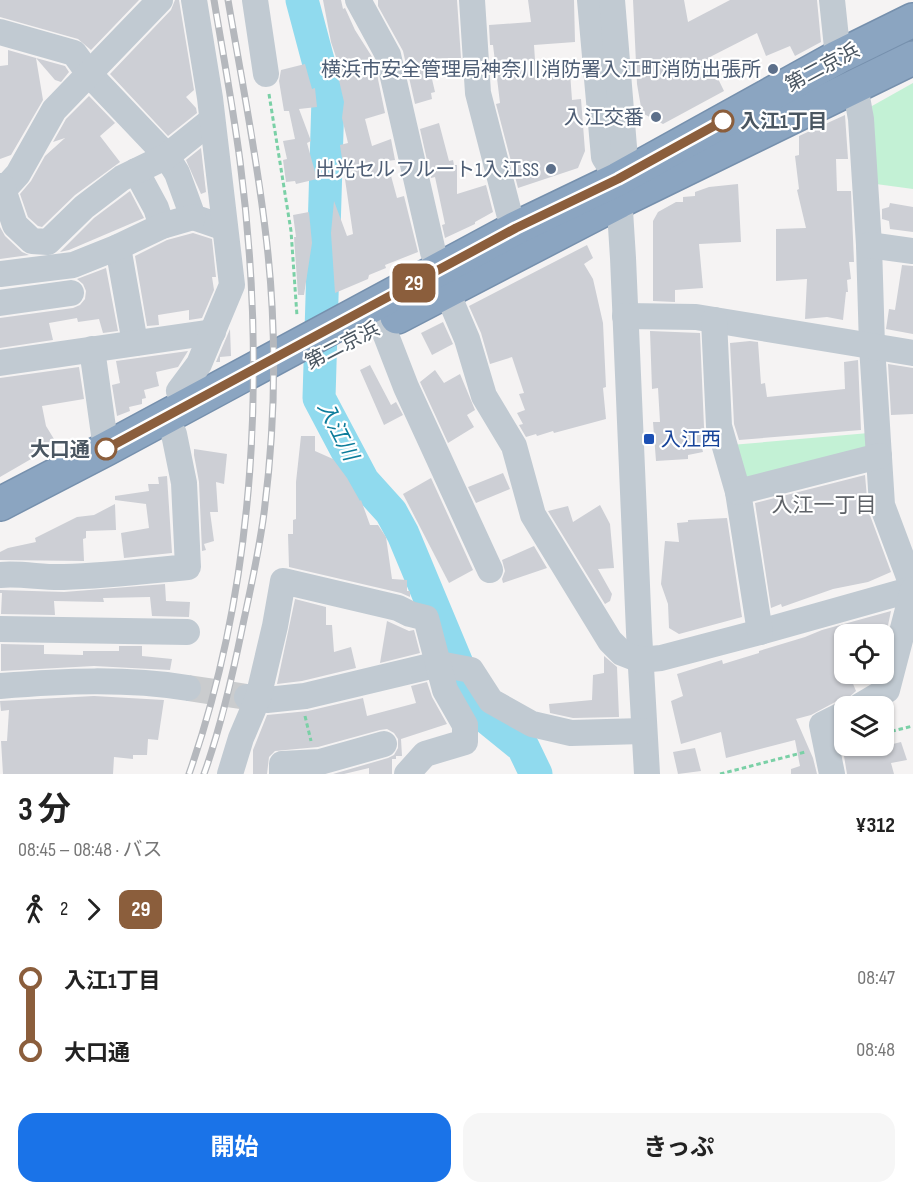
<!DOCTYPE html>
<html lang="ja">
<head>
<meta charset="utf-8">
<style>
	body { margin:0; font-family:"Sofia Sans Condensed","Noto Sans JP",sans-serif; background:#f6f6f6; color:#222; height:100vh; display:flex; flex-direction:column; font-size:22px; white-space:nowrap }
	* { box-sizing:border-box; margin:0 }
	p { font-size:20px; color:#767676 }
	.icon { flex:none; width:33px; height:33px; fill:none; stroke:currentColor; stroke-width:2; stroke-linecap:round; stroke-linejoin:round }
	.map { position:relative; height:774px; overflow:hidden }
	.panel { display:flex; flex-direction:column; background:#fff; flex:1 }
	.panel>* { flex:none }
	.badge { padding:0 12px; border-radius:9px; font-size:21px; line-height:39px }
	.tools { position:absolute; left:834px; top:624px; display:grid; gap:12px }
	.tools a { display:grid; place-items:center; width:60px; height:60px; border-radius:12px; background:#fff; box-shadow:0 2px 4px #0004; font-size:30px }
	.map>.badge { position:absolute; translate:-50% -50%; box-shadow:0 0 0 3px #fff }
	.legs { display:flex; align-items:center; gap:9px; height:66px; padding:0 18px; font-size:20px }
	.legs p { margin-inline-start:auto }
	.summary { display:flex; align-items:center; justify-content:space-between; height:102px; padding:0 18px }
	h1 { font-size:33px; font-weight:700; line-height:45px }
	.button { display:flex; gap:12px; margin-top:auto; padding:12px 18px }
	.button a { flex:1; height:69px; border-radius:18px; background:#1a73e8; color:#fff; font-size:24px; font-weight:700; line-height:69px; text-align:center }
	.button a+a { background:#f6f6f6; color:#222 }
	ul { padding:0 18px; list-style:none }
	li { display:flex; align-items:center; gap:21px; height:72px; font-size:22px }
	li i { display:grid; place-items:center; width:9px; height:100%; margin:0 8px; background:currentColor }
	li i::after { content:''; width:15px; height:15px; margin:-8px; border:4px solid; border-radius:50%; background:#fff }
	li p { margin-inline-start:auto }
	li:first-child i { background:linear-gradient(#0000 50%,currentColor 0) }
	li:last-child i { background:linear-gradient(currentColor 50%,#0000 0) }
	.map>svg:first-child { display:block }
	.green { fill:#c3f1d5 }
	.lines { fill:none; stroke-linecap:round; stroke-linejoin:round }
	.river { stroke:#90daee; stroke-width:33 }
	.building { fill:#cdcfd5 }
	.minor-tunnel { stroke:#caccce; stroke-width:26; stroke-dasharray:26 13; stroke-linecap:butt }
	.highway-casing { stroke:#7690ad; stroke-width:36 }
	.path { stroke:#7ad0a6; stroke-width:3; stroke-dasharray:4.5 3; stroke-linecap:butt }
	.minor { stroke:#c1cad2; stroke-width:26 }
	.highway { stroke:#8ba5c1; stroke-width:33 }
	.rail-casing { stroke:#b5b8bd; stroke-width:7 }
	.rail { stroke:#fff; stroke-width:4.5; stroke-dasharray:14; stroke-linecap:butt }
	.line-1-casing { stroke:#fff; stroke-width:14 }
	.line-1 { stroke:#8b5e3c; stroke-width:9 }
	.service-dot { fill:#5c6f8a; stroke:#fff; stroke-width:2 }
	.stop-1-dot { fill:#fff; stroke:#8b5e3c; stroke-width:3 }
	.transit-dot { fill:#1a4fb4; stroke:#fff; stroke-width:2 }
	.labels { text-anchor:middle; stroke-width:4.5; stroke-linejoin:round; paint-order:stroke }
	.street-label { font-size:20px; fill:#4a5661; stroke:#fff }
	.service-label { font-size:20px; fill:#4e5e75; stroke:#fff; text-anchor:end }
	.stop-label { font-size:20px; font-weight:bold; fill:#4a5661; stroke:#fff; text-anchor:start }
	.transit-label { font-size:20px; fill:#164399; stroke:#fff; text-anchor:start }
	.water-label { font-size:21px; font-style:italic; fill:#0c7c9b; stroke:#fff }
	.neighbourhood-label { font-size:21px; fill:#5f6368; stroke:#fff }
</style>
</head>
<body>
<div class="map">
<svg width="913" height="774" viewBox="0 0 913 774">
	<rect width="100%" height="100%" fill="#f5f3f3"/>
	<g class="green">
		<path d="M913 83V189L876 184 872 106Z"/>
		<path d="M869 433 871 446 743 486 731 445Z"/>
	</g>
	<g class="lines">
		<path class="river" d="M302 0 328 98 319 398 363 481 391 512 403 534 476 709 523 747 536 774"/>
	</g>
	<g class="building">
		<path d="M0 0H139L91 50 78 39 0 17Z"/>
		<path d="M175 0H179L194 90 186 97 196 108 197 113 168 136 110 74 171 10Z"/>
		<path d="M323 0H341L343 9 345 8 355 30 374 60 385 113 365 119 372 146 391 139 395 160 387 161 397 198 404 196 418 252 385 265 386 268 369 275 368 279 335 293 331 233 334 201 347 236 353 234 340 145 348 143 342 118 344 102 338 76 342 75 331 42Z"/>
		<path d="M378 0H457L461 58 433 63V65L429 66 435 92 431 93 432 99 415 104 403 51 378 6Z"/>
		<path d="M528 0H574L575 42 534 45 536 75 570 72 572 100 581 99 585 151 578 168 518 188 496 104 500 103 493 45H490L489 25 531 22Z"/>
		<path d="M633 0H684L688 22 730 0H817L821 42 795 56 790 46 766 56 757 33 708 58 724 91 663 124 642 113 637 84Z"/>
		<path d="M8 50 36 58 43 100 11 155 0 159V66L8 65Z"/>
		<path d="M36 58 65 66 69 72 61 82 55 80Z"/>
		<path d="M305 64 312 89 315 88 317 107 299 109 311 141 307 143 317 179 296 184 295 181 286 182 283 160 287 159 283 141 295 139 289 111H284L279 81 281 70Z"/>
		<path d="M89 96 115 123 100 136 120 162 75 195 42 227 38 226 28 217 20 194 31 181 45 156 65 138 53 142 66 119Z"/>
		<path d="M845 115 848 159H836L837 191H851L854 262H849L851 279 847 280 848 292H846L843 320 827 317 805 319 807 279 776 281V229L806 228 797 190 799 189 795 156 799 155V136Z"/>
		<path d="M439 123 449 161 453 160 454 165H457V194L486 185 493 212 475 222V224L445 238 442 225 445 224 435 177 431 178 420 129Z"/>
		<path d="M201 148 206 192 201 194 186 160Z"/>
		<path d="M738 184 741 242 699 244 703 288 675 290V302L653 301V221L658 212 676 202H683V197L695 196V192L709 187Z"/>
		<path d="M130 191 144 218 69 250 60 252 94 218Z"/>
		<path d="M890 203 913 207V232L890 229 889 221 882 219V209L889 207Z"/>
		<path d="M309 212 312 243 304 295H298L294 237H296L293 215Z"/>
		<path d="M0 227 5 236 22 252 29 255 0 259Z"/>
		<path d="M193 233 212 239 216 277H212L214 290 202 318 189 320V310L158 315 159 325 147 326 135 256 167 240Z"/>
		<path d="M587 245 593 258 584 264 593 279 603 323 606 387 603 388 606 419 554 433 553 431 537 436 536 434 526 437 519 425 523 424 517 413 525 410 519 394 524 393 512 357 490 364 481 333 469 306Z"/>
		<path d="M902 265 913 266V334L886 329 889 309 895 310Z"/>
		<path d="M106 268 118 331 103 333 99 319 78 322 77 318 49 323 53 340 0 348V318L73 308 80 305 85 299 86 291 83 284 77 279Z"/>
		<path d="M443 322 453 344 432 355 421 333Z"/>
		<path d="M230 329 231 356 220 357V362H216Z"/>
		<path d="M650 331 700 333 704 427 710 447 702 448 703 452 688 455V459L656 461 653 422H660L658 388 652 389Z"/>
		<path d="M750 341 758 342 761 384 765 383 767 397 845 389 844 362 858 360 861 430 739 440 734 424 730 343Z"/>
		<path d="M188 351 178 367 156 372 159 386 144 390 146 398 142 399V404L129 407 130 411 117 416 112 385 120 383 116 361Z"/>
		<path d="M888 364 913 368V414L891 415Z"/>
		<path d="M370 365 391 405 396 402 403 415 384 425 360 370Z"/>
		<path d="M79 367 84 399 42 406 46 426 57 444 0 477V378Z"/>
		<path d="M435 370 444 383 460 374 475 410 467 415 474 427 448 443 420 382Z"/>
		<path d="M301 436H315V451L333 459 347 478 360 501 361 500 370 525H378L386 537 392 579 407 580V591H410V597L401 593 289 567 288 534H293V520L296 519V482Z"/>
		<path d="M194 449 227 454 224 484 216 482 218 512H210L214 541 204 544 206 550 202 551 199 482 194 455Z"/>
		<path d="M503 473 510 489 476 503 468 487Z"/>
		<path d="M865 475 868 510 891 572 868 582 833 589 782 607 781 604 771 608 755 503Z"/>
		<path d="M167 476 172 553 124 558 121 533 149 528 146 504 115 500V496L149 491 148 484H159L158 477Z"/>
		<path d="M431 478 473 570 449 583 403 494Z"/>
		<path d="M115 504 116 530 86 531V538L83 539 84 561 0 560V552L8 548 36 542 35 538 77 517 94 515Z"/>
		<path d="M600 505 610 524 614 568 598 569 612 594 610 601 605 604 548 511 568 506 573 522Z"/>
		<path d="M727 518 742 617 679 634 669 628 668 604 661 584 665 541 679 542 677 523 688 522V520Z"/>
		<path d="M534 546 547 568 503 583 502 579 505 571 502 560Z"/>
		<path d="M165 584 166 601 190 602 189 617 152 616 150 597 103 598 104 602 54 601 55 615 1 614 2 593H0V590L64 592Z"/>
		<path d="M295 599 326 607V625H332L334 652 351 647 356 668 302 681 277 684Z"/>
		<path d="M891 611 887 630 872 634H844V674H849L856 691 847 699 837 701 811 715 796 719 813 758 817 774H791V769L800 766 795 740 726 758 721 732 681 744 671 701 683 696 677 674 722 660 723 664 759 653V651L805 637 822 630Z"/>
		<path d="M387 621 409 631 414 630 420 653 380 663Z"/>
		<path d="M1 644 44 645V654L83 655V651H119V646H142V656L172 659 170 670 94 666 1 671Z"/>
		<path d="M604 656 617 667 619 717 573 718 550 713 549 704 592 700 593 675 604 673Z"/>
		<path d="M427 682 432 697 447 724 401 739 402 756H396V759H392V774H369V768L344 774H333L388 758 394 755 398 748V739L394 733 387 729 380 730 318 747 275 751 269 757 267 774H253V750L267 715 308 711 363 698 367 716 416 703 411 686Z"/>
		<path d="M94 696 164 700 158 740 148 739 147 755H133V759L114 757 113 774H3L1 741H7L9 710 1 711 0 701Z"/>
		<path d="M901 742 907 760 891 763 894 774H847L844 756Z"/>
		<path d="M695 748 701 771 678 774 673 752Z"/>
	</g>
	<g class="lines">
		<path class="minor-tunnel" d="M188 688 247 697"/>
		<g class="highway-casing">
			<g id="highway">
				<path d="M397 317 620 201 913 58"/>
				<path d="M0 504 106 449 516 228 618 179 838 57 913 20"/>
			</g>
		</g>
		<g class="path">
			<path d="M269 94 291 231 297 316"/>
			<path d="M305 716 311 741"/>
			<path d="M884 733 913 726"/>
			<path d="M720 774 805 752"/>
		</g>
		<g class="minor">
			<path d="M255 0 266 74"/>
			<path d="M358 0 388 55 433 252 440 269"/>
			<path d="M472 0 478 93 509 213 516 228"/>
			<path d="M590 0 604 157 618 179"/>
			<path d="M612 0 624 147 618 179 623 258 639 632 647 774"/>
			<path d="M832 0 838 57"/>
			<path d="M0 32 74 53 90 75 165 154 177 173 193 217 225 228"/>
			<path d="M855 86 861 119 869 245 872 346 882 505 913 588"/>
			<path d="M136 171 156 208 162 226"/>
			<path d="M0 186 8 185 18 174 54 110 160 0"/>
			<path d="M2 186 15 225 32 241 48 242 84 207 122 178 167 156 212 120"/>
			<path d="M869 245 913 251"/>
			<path d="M118 247 135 343"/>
			<path d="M0 274 73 265 118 247 162 226 193 217"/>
			<path d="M447 292 467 339 484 396 514 446 533 515 610 641 622 653 640 660 661 658 760 632 913 589"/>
			<path d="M0 303 71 293"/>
			<path d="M625 316 696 317 913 353"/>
			<path d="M714 320 719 426 738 492 760 632"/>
			<path d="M382 325 406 387 490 570"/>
			<path d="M92 349 106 449"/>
			<path d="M0 363 213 332"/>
			<path d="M186 406 179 391 199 364 232 285 210 98 194 0"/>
			<path d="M738 492 879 456"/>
			<path d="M0 575C22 573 43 578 64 577 106 576 147 571 188 567L184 483 174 434"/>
			<path d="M0 629 187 632"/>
			<path d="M0 686C63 681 126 678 188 688"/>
			<path d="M247 697 267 700 305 696 439 664 471 670 491 701 532 724 571 733 643 731"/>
			<path d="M860 706 887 690 913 590"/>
			<path d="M230 774 241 738 258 698 275 626 283 581 398 608 410 614 426 618 445 690 465 725V742L425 754 407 774"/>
			<path d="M282 774V764L320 762 384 744"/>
			<path d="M832 774 822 725 844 714"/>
		</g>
		<use href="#highway" class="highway"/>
		<g class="rail-casing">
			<g id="rail">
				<path d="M189 774C257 580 266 364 240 161 233 107 223 54 214 0"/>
				<path d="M204 774C221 727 232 678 242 629 250 591 259 552 264 513 276 420 277 322 265 228 256 152 241 76 228 0"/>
			</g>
		</g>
		<use href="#rail" class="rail"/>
	</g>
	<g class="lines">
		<g class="line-1-casing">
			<path id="line-1" d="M106 449 516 228 618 179 723 121"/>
		</g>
		<use href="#line-1" class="line-1"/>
	</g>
	<g class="service-dot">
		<circle cx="773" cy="69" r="6"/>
		<circle cx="656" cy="117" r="6"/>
		<circle cx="551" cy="169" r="6"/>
	</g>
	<g class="stop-1-dot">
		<circle cx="723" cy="121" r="10"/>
		<circle cx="106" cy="449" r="10"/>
	</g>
	<rect class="transit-dot" x="643" y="433" width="12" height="12" rx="3"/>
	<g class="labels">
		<g class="street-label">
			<text transform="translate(822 67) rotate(-28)" y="7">第二京浜</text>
			<text transform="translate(342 345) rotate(-27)" y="7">第二京浜</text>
		</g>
		<g class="service-label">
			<text x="761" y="76">横浜市安全管理局神奈川消防署入江町消防出張所</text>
			<text x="644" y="124">入江交番</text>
			<text x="539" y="176">出光セルフルート1入江SS</text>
		</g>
		<g class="stop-label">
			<text x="740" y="128">入江1丁目</text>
			<text x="90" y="456" text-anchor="end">大口通</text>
		</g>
		<g class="transit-label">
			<text x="661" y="446">入江西</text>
		</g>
		<g class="water-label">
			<text transform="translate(338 431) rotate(63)" y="7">入江川</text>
		</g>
		<g class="neighbourhood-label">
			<text x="824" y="512">入江一丁目</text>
		</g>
	</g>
</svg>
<div class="tools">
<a><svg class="icon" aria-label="locate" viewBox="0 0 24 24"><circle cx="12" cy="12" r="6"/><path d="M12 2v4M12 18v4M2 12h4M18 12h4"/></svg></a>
<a><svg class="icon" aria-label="layers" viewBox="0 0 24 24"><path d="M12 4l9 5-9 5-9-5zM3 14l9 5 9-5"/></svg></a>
</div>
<b class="badge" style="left:414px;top:283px;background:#8b5e3c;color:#fff">29</b>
</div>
<section class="panel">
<div class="summary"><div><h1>3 分</h1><p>08:45 – 08:48 · バス</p></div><b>¥312</b></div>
<div class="legs"><svg class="icon" aria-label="walk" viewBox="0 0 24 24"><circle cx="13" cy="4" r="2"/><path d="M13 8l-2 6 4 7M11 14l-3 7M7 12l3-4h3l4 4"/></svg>2<svg class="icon" aria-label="forward" viewBox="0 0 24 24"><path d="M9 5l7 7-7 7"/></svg><b class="badge" style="background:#8b5e3c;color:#fff">29</b></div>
<ul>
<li><i style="color:#8b5e3c"></i><b>入江1丁目</b><p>08:47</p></li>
<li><i style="color:#8b5e3c"></i><b>大口通</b><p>08:48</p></li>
</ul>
<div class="button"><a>開始</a><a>きっぷ</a></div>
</section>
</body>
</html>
